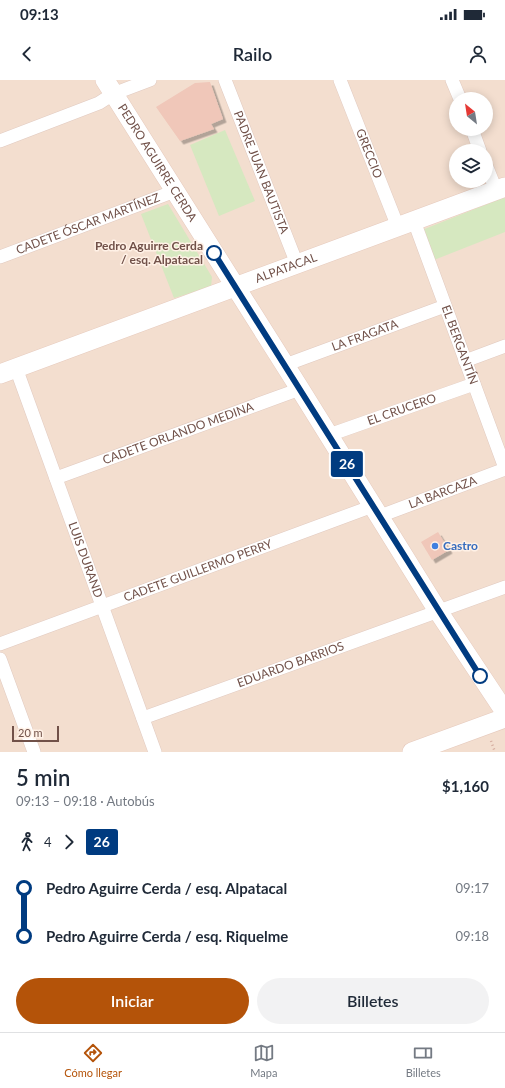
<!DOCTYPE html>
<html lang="es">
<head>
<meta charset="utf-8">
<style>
	body { margin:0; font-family:Lato,sans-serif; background:#f2f2f3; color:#1f2937; height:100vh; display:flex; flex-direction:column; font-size:15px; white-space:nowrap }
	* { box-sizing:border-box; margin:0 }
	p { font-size:13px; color:#747a83 }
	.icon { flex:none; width:22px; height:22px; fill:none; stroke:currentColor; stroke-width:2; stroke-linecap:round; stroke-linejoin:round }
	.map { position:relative; height:672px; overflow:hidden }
	.drawer { display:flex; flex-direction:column; background:#fff; flex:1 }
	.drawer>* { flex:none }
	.badge { padding:0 8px; border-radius:3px; font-size:14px; line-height:26px }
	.needle { width:26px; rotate:330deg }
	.fabs { position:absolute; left:449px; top:12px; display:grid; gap:8px }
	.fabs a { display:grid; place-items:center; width:44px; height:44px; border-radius:50%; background:#fff; box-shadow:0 2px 10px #0003; font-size:20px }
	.scale { position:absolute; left:12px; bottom:10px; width:47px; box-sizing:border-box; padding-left:4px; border:2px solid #715149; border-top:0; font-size:11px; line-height:14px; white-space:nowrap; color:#715149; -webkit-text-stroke:3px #fff1e6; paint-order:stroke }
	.map>.badge { position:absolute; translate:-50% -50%; box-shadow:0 0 0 2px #fff }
	.legs { display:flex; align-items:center; gap:6px; height:44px; padding:0 16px; font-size:13px }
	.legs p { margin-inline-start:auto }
	.head { display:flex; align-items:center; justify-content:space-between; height:68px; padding:0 16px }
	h1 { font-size:22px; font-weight:600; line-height:30px }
	.button { display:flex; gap:8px; margin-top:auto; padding:8px 16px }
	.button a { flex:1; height:46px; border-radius:24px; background:#b45309; color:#fff; font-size:16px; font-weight:600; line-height:46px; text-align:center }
	.button a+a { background:#f2f2f3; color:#1f2937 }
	ul { padding:0 16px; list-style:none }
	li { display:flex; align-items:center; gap:14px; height:48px; font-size:15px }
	li i { display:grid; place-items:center; width:6px; height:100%; margin:0 5px; background:currentColor }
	li i::after { content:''; width:10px; height:10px; margin:-5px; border:3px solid; border-radius:50%; background:#fff }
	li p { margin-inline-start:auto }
	li:first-child i { background:linear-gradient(#0000 50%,currentColor 0) }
	li:last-child i { background:linear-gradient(currentColor 50%,#0000 0) }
	.status { display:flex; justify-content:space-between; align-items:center; height:28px; padding:0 20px; background:#fff; direction:ltr }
	.status svg { height:11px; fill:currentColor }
	header { display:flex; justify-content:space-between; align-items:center; height:52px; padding:0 16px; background:#fff; font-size:18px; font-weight:600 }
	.menu { display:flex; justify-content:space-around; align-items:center; height:56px; border-top:1px solid #e0e1e3; background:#fff; font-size:11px; color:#747a83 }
	.menu a { display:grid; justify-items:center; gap:2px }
	.menu .current { color:#b45309 }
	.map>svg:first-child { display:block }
	.residential { fill:#f3decf; fill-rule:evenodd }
	.green { fill:#d6e8c0 }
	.building { fill:#f0c7b9; filter:url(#shadow) }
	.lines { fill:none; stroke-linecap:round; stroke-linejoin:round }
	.street-casing { stroke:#e1cac0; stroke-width:14 }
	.secondary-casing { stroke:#e6cabd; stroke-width:20 }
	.path { stroke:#d4aa9d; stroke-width:2.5; stroke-dasharray:1 3; stroke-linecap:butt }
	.street { stroke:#fff; stroke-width:13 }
	.secondary { stroke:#fff; stroke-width:19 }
	.line-1-casing { stroke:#fff; stroke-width:9 }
	.line-1 { stroke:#003b80; stroke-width:6 }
	.stop-1-dot { fill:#fff; stroke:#003b80; stroke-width:2 }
	.shop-dot { fill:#3f7fe0; stroke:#fff1e6; stroke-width:1.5 }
	.labels { text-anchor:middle; stroke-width:3; stroke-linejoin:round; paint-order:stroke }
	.street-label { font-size:12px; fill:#715149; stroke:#fff1e6 }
	.stop-label { font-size:12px; font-weight:bold; fill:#715149; stroke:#fff1e6; text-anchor:end }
	.shop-label { font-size:12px; font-weight:bold; fill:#366cbe; stroke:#fff1e6; text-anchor:start }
</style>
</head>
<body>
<div class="status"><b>09:13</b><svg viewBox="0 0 49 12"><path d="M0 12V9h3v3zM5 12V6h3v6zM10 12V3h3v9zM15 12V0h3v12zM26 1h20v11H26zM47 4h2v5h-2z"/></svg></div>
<header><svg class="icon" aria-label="back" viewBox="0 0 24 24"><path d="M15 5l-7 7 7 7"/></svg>Railo<svg class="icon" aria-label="person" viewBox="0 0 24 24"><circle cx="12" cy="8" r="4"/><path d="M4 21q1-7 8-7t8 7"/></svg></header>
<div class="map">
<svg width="505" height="672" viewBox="0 0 505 672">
	<defs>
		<filter id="shadow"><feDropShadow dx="3.5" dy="3.5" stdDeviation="0" flood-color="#0004"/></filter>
	</defs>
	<rect width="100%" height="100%" fill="#fbede0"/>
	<path class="residential" d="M0 0H505V672H0ZM456 19H486V49H456ZM456 71H486V101H456Z"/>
	<g class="green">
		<path d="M225 50 255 121 219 136 190 65Z"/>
		<path d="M505 117V152L434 180 422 150Z"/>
		<path d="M168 124 212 197 211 207 174 218 141 134Z"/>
	</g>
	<g class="building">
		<path d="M210 2 223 39 211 44 214 49 180 61 156 27 195 3Z"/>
		<path d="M438 452 449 470 432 480 421 462Z"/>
	</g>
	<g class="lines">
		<g class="street-casing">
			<g id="street">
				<path id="s1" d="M225 0 297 184"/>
				<path id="s2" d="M340 0 398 147"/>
				<path d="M452 0 460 19"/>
				<path d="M472 49 480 71"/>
				<path d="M0 61 99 23 113 14 150 0"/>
				<path d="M486 85 496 110"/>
				<path id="s3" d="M414 141 505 388"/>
				<path id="s4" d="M0 177 175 111"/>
				<path d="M465 281 505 266"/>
				<path id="s5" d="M285 285 445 226"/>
				<path id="s6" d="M16 288 155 672"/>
				<path id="s7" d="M329 355 474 304"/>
				<path id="s8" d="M56 398 300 309"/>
				<path id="s9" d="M380 436 505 389"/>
				<path id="s10" d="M0 564 373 426"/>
				<path d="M0 579 34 672"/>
				<path id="s11" d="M143 638 505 507"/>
			</g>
		</g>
		<g class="secondary-casing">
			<g id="secondary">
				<path id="s12" d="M105 0 300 309 438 531 505 632"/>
				<path id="s13" d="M0 294 505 107"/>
				<path d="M412 672 505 638"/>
			</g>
		</g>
		<path class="path" d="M491 661 495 672"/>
		<use href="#street" class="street"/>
		<use href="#secondary" class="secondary"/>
	</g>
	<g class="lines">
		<g class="line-1-casing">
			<path id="line-1" d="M214 173 480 596"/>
		</g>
		<use href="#line-1" class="line-1"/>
	</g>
	<g class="stop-1-dot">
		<circle cx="214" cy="173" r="7"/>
		<circle cx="480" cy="596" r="7"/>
	</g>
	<circle class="shop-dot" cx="435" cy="466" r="4"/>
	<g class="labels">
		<g class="street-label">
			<text dy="4" stroke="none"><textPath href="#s2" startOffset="79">GRECCIO</textPath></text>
			<text dy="4" stroke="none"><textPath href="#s12" startOffset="98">PEDRO AGUIRRE CERDA</textPath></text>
			<text dy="4" stroke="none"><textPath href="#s1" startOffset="99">PADRE JUAN BAUTISTA</textPath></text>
			<text dy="4" stroke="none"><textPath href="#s4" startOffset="94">CADETE ÓSCAR MARTÍNEZ</textPath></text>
			<text dy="4" stroke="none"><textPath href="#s13" startOffset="305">ALPATACAL</textPath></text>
			<text dy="4" stroke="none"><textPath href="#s5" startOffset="85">LA FRAGATA</textPath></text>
			<text dy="4" stroke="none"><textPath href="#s3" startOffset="132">EL BERGANTÍN</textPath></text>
			<text dy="4" stroke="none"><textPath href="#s7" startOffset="77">EL CRUCERO</textPath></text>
			<text dy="4" stroke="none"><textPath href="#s8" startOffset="130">CADETE ORLANDO MEDINA</textPath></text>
			<text dy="4" stroke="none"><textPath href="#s9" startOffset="67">LA BARCAZA</textPath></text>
			<text dy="4" stroke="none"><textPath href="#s6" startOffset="204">LUIS DURAND</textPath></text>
			<text dy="4" stroke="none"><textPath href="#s10" startOffset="211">CADETE GUILLERMO PERRY</textPath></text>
			<text dy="4" stroke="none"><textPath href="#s11" startOffset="157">EDUARDO BARRIOS</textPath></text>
		</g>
		<g class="stop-label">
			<text x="203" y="170">Pedro Aguirre Cerda<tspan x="203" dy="14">/ esq. Alpatacal</tspan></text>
		</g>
		<g class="shop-label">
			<text x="443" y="470">Castro</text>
		</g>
	</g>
</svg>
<div class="fabs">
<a><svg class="needle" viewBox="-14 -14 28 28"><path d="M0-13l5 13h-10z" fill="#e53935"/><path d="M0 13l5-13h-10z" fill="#747a83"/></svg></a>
<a><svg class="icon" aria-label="layers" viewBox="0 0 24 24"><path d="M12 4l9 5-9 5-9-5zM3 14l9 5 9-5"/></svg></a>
</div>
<div class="scale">20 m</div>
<b class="badge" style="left:347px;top:384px;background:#003b80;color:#fff">26</b>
</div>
<section class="drawer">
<div class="head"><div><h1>5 min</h1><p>09:13 – 09:18 · Autobús</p></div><b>$1,160</b></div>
<div class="legs"><svg class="icon" aria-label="walk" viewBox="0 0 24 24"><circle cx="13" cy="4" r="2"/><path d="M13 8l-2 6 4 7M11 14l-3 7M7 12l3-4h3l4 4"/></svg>4<svg class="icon" aria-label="forward" viewBox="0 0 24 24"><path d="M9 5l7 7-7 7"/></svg><b class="badge" style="background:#003b80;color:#fff">26</b></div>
<ul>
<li><i style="color:#003b80"></i><b>Pedro Aguirre Cerda / esq. Alpatacal</b><p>09:17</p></li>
<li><i style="color:#003b80"></i><b>Pedro Aguirre Cerda / esq. Riquelme</b><p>09:18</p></li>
</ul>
<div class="button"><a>Iniciar</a><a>Billetes</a></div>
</section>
<nav class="menu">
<a class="current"><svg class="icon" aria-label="directions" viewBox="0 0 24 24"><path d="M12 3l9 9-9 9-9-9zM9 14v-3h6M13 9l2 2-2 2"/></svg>Cómo llegar</a>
<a><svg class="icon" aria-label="map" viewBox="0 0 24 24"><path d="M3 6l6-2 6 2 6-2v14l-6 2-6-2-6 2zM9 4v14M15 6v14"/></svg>Mapa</a>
<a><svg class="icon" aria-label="tickets" viewBox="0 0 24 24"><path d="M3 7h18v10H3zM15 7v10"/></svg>Billetes</a>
</nav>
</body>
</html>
